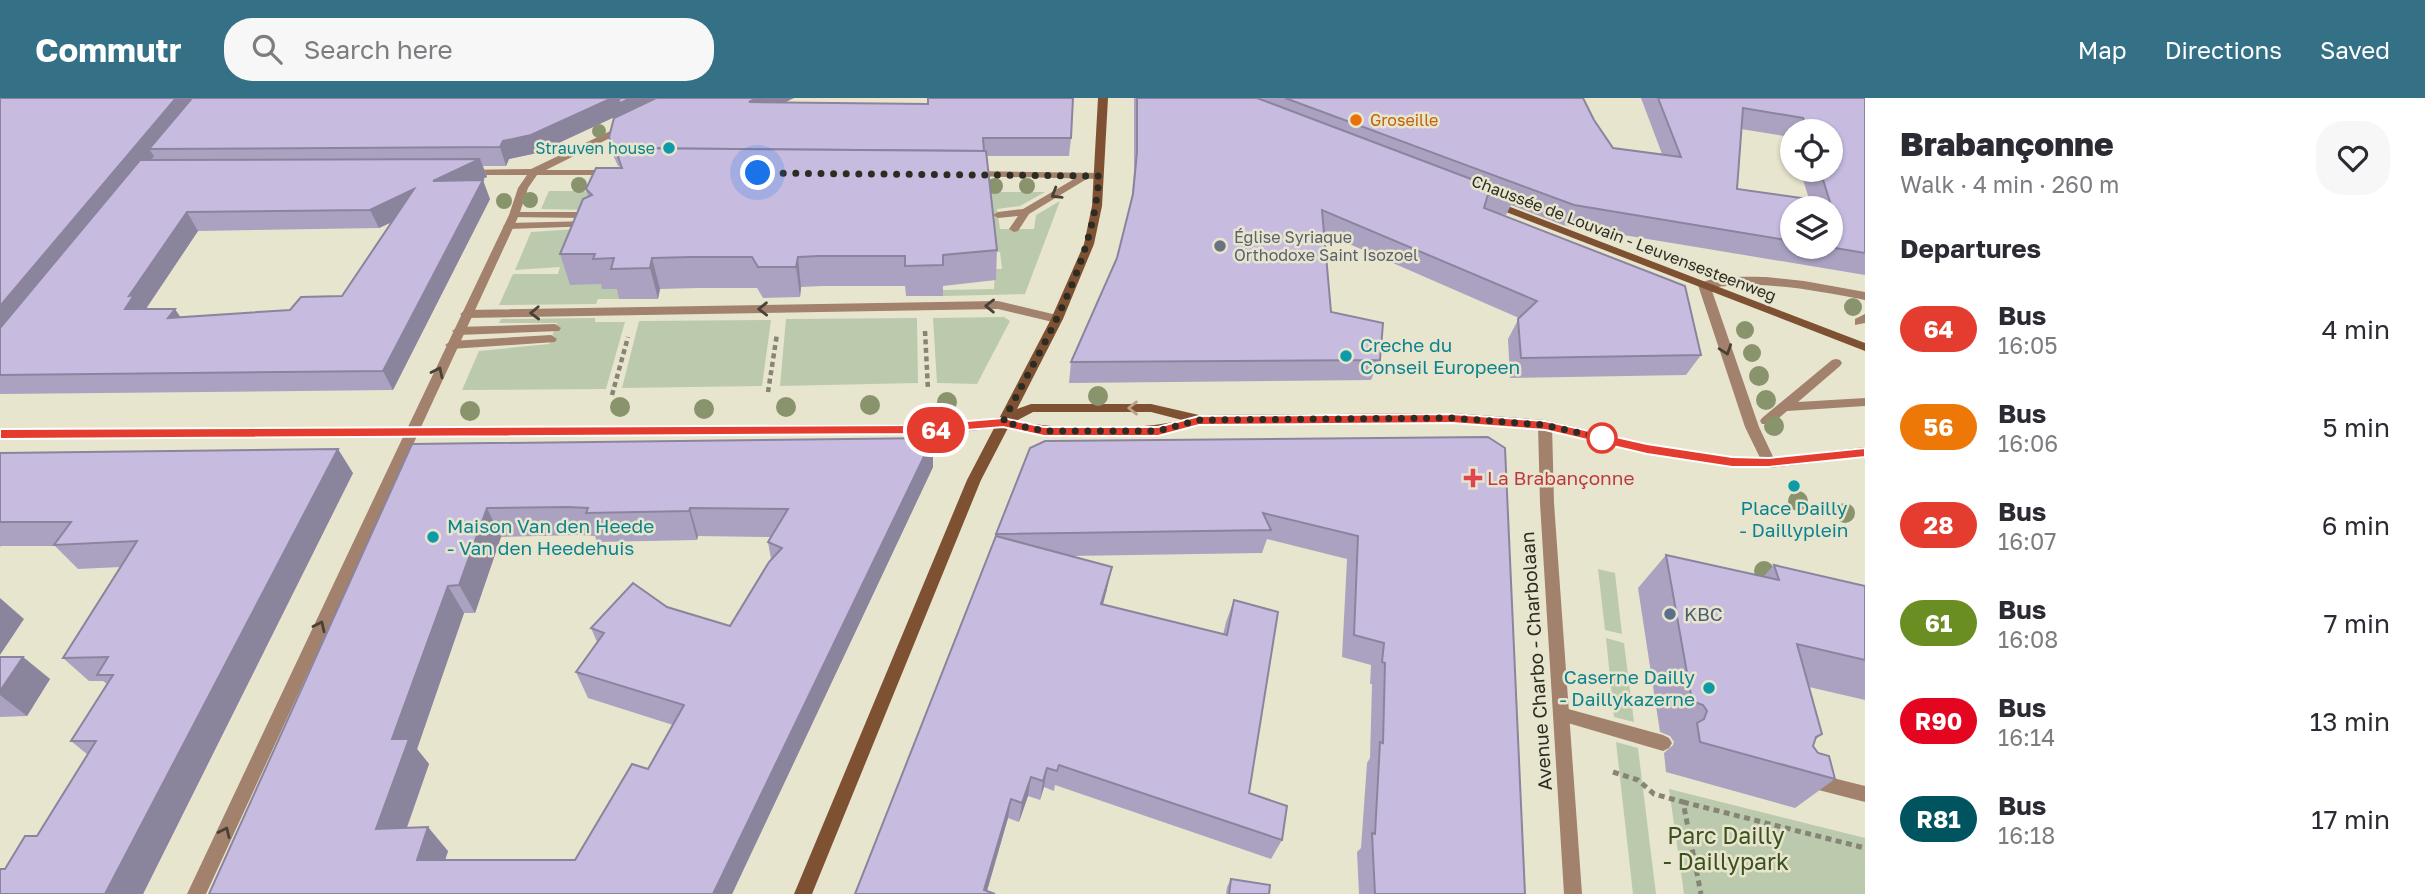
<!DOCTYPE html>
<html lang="en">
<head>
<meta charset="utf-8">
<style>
	body { margin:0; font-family:"Golos Text",sans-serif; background:#f7f7f7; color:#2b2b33; height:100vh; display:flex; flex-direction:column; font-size:26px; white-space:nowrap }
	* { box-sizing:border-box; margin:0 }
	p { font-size:23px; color:#7c7c81 }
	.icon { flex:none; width:38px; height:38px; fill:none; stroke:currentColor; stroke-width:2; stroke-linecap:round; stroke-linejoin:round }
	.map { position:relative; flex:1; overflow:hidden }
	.details { display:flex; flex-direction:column; background:#fff; width:560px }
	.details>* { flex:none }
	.badge { padding:0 14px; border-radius:23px; font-size:24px; line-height:46px }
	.tools { position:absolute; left:1780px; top:21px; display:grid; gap:14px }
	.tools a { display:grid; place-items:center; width:63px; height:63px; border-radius:50%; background:#fff; box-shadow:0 2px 5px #0004; font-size:35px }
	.you { position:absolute; width:35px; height:35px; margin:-18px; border:5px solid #fff; border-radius:50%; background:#1a73e8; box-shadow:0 0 0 10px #1a73e833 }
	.map>.badge { position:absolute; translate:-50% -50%; box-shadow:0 0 0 4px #fff }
	h2 { padding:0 35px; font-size:26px; line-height:63px }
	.round { display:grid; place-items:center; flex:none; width:74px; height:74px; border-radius:28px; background:#f7f7f7 }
	.head { display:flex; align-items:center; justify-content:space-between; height:119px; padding:0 35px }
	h1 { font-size:33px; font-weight:800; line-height:52px }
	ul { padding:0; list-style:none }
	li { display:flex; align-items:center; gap:21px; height:98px; padding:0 35px }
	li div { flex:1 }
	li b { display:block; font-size:26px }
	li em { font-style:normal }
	li .badge { min-width:77px; font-weight:700; text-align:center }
	header { display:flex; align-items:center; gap:42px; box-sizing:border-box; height:98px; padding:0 35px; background:#347187; color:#fff }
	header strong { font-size:33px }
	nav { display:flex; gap:38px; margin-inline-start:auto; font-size:24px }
	.search { width:490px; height:63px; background:#f7f7f7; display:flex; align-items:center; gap:18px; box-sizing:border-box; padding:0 24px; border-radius:28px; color:#7c7c81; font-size:26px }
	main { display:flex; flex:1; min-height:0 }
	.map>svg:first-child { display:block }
	.green { fill:#bbcaad }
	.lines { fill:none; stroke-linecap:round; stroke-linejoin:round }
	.path-far1 { stroke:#868474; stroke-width:4.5; stroke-dasharray:5 3.5; stroke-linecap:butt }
	.path { stroke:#868474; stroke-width:5; stroke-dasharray:6 4.5; stroke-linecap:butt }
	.lane { fill:#a2816d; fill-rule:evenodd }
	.street { fill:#a2816d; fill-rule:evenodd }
	.secondary { fill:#7f5133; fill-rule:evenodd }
	.tree { fill:#89946d }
	.wall { fill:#aba2c1; fill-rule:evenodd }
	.shaded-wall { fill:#8b849d }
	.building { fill:#c7bce0; stroke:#8b849d; stroke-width:2; fill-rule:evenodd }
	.oneway { stroke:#4a4136 }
	.oneway2 { stroke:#b9a288 }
	.line { fill:#e43c2e; stroke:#fff; stroke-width:2 }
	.walk { stroke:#2d2c23; stroke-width:7; stroke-dasharray:0 12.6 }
	.food-dot { fill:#e8710a; stroke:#e8e5ce; stroke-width:2.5 }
	.culture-dot { fill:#0f9aa8; stroke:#e8e5ce; stroke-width:2.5 }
	.worship-dot { fill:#6b7280; stroke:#e8e5ce; stroke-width:2.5 }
	.stop-dot { fill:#fff; stroke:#e43c2e; stroke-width:3.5 }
	.health-dot { fill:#e0444e; stroke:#e8e5ce; stroke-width:2.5 }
	.service-dot { fill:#5c6f8a; stroke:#e8e5ce; stroke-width:2.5 }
	.labels { text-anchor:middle; stroke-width:5; stroke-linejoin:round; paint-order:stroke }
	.far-food-label { font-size:16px; fill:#c56008; stroke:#e8e5ce; text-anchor:start }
	.far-culture-label { font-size:16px; fill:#0d838f; stroke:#e8e5ce; text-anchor:end }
	.far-worship-label { font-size:16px; fill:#5b616d; stroke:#e8e5ce; text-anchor:start }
	.far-street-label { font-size:16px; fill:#2d2c23; stroke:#e8e5ce }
	.culture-label { font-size:19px; fill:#0d838f; stroke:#e8e5ce; text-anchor:start }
	.health-label { font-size:19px; fill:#be3a42; stroke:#e8e5ce; text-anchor:start }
	.service-label { font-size:19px; fill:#4e5e75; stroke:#e8e5ce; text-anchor:start }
	.street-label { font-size:19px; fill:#2d2c23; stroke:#e8e5ce }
	.near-park-label { font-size:23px; fill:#3b511e; stroke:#e8e5ce }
</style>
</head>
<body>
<header>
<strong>Commutr</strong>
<div class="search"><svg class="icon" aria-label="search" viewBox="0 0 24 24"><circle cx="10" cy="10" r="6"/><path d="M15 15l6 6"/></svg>Search here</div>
<nav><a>Map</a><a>Directions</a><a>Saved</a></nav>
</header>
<main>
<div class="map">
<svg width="1865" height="796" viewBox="0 0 1865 796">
	<rect width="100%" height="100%" fill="#e8e5ce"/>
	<g class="green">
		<path d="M549 93 1045 94 1020 108 997 111 1000 131H1034L1036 117 1060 103 1025 196 943 198 942 192 994 191 995 171H1002L1000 154H993L570 186H604L603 191H623L619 201H598L596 206 499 207 513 176H558L560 169 515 172 531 134 591 130 592 112 541 111Z"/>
		<path d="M1004 219 1010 223 977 286 937 285 933 220Z"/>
		<path d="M595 220V224H625L606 291 462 292 479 253 549 246 557 225H499L501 221Z"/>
		<path d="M917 220 918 285 780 288 786 221Z"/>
		<path d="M771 222 762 288 622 290 639 223Z"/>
		<path d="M1598 471 1615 475 1622 536 1605 532Z"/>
		<path d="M1606 540 1624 545 1634 624 1614 619Z"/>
		<path d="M1616 644 1638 650 1656 796H1633Z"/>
		<path d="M1669 691 1865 740V796H1684Z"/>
	</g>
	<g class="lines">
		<g class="path-far1">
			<path d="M925 233 928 292"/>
			<path d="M768 294 777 236"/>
			<path d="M612 297 628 239"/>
		</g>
		<g class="path">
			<path d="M1613 674 1638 682 1654 696 1683 704 1701 796"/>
			<path d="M1683 704 1865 750"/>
		</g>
		<g class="lane">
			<path d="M1086 74 1091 77 1090 79 1029 116 1018 133 1014 134 1009 131 1018 118 998 120 993 117 998 114 1023 111Z"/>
			<path d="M514 114H584L589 117 584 120 510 119 509 117Z"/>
			<path d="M592 123 597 126 596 128 508 131 503 128 508 125Z"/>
			<path d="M998 203 1061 218 1063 221 1057 225 998 211 466 220 460 216 466 212Z"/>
			<path d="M555 226 561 230 559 233 458 237 452 233 458 229Z"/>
			<path d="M551 237 557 241 555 244 451 251 445 247 451 243Z"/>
			<path d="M1561 609 1663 637 1669 640 1672 645 1669 650 1663 653 1561 623 1555 621 1553 616 1555 611Z"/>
			<path d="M1809 674 1865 688V704L1803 688 1800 682 1803 676Z"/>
		</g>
		<g class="street">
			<path d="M627 25 630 26V30L546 72H611L616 75 615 77H537L528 90 519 117 421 329 948 326 1002 319 1009 324 1002 329 948 336 417 338 206 796H187L403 339 0 341V331L408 329 509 117 518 90 527 77H467L462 74 463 72 531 71Z"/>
			<path d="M971 73 1099 75 1104 78 1099 81 967 78V74Z"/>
			<path d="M1766 179 1804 183 1865 194V202C1813 192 1763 182 1711 190L1759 329 1776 365 1769 370 1764 368 1745 329 1698 187C1712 177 1748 179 1766 179Z"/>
			<path d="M1865 216V225L1855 227V221Z"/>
			<path d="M1836 261 1840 262 1842 265 1840 268 1798 304 1865 300V308L1787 313 1772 326H1762L1760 323 1762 320 1832 262Z"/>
			<path d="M1545 322 1552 327 1554 405 1582 796H1564L1540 405 1538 327Z"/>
		</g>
		<g class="secondary">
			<path d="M1098 0H1108L1102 108 1094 146 1063 221 1017 311 1031 306H1151L1199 317 1452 315 1545 322 1648 346 1732 359 1769 360 1865 349V359L1769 370 1732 369 1648 356 1545 332 1452 325 1199 327 1158 338H1043L1008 330 981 382 812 796H794L967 382 1051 221 1084 146 1092 108ZM1033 314H1151L1182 322C1139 333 1059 332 1016 323Z"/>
			<path d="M1492 102 1865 245V253L1488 107V103Z"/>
		</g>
	</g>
	<g class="tree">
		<circle cx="599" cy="33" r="7"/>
		<circle cx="579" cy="87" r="8"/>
		<circle cx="995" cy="88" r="8"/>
		<circle cx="1027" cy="88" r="8"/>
		<circle cx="530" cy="102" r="8"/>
		<circle cx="504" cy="103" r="8"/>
		<circle cx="1853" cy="209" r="9"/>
		<circle cx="1745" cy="232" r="9"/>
		<circle cx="1752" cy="255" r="9"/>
		<circle cx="1759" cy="278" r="10"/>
		<circle cx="1098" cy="298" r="10"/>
		<circle cx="1766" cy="302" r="10"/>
		<circle cx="947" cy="304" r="10"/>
		<circle cx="870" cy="307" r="10"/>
		<circle cx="620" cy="309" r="10"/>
		<circle cx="786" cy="309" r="10"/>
		<circle cx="704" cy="311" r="10"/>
		<circle cx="470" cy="313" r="10"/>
		<circle cx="1774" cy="328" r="10"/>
		<circle cx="1798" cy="403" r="10"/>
		<circle cx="1845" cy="415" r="10"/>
		<circle cx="1764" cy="473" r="10"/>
	</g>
	<g class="wall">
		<path d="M0 0 785 4 1071 40 1069 58H987L997 152 996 182 943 188V198H906L905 188H822L801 189 800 199 763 200 757 190H698L660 191 658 201H619L617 191H602L601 186 570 187 560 156 588 99 586 91 620 70 619 68H618L613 57 609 39 621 16 537 55 509 61 506 68H483L487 79 479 82 490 101 393 292 0 296ZM392 124 342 198 290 212 181 219 146 211 198 133 379 130Z"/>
		<path d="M1134 0H1583L1594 22 1613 50 1662 56 1641 0H1865V177L1563 127 1511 107 1506 117 1501 116 1701 257 1686 277 1510 280 1508 241 1519 220 1324 135 1331 214 1380 262 1371 282 1069 285 1071 264 1117 160 1131 105 1134 74ZM1741 31 1791 39 1792 43V33H1830V72H1800L1809 101 1737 91ZM1792 110 1830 149H1792Z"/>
		<path d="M1488 339 1525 796H1359L1357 754 1361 750 1367 665 1370 660 1372 586H1370L1371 567 1342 559 1347 461 1267 441 1262 455 1070 458 1107 491 1103 506 1223 537 1226 524 1234 502 1249 695 1282 742 1271 761 1055 687 1054 693 1044 689 1040 702 1028 698 1019 724 1008 720 987 793 855 796 1030 350Z"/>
		<path d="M412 346 933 369 732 796H209ZM579 437 595 438 597 444 697 442 698 438 771 439 768 444 771 461 730 528 667 509 591 530 597 544 576 574 588 600 673 627 648 671 575 762H445L448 753 407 730 429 666 417 651 464 515H475L501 439Z"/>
		<path d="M0 355 353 375 143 796H0L5 771 37 738 88 657 71 643 107 586 103 583H89L63 560 121 469 78 471 55 448H1L0 449Z"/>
		<path d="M1666 457 1763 479 1774 467 1865 488V602L1809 589 1822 636 1815 642 1813 648 1835 681 1795 710 1666 674 1664 655 1673 647 1674 644 1670 638 1660 634 1638 490Z"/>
		<path d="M0 559H23L50 581 27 618 0 619Z"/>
		<path d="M1231 781 1269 796H1226L1227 789Z"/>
	</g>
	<g class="shaded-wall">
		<path d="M176 0H201L149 51 154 58 0 247V208Z"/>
		<path d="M612 0H671L623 24 621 16 537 55 509 61 506 68 500 49 503 43Z"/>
		<path d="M757 0H794L752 21 749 4Z"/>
		<path d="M480 61 487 79 440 101 433 83Z"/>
		<path d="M483 82 490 101 393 292 383 273Z"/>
		<path d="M414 91 422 110 379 130 370 112Z"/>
		<path d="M187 114 198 133 145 212 125 211 129 198Z"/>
		<path d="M798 159 801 189 800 199 796 169Z"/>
		<path d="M652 160 660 191 658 201 650 170Z"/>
		<path d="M175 211 188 230 168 220Z"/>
		<path d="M933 340V369L732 796H713Z"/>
		<path d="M338 351 353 375 143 796H105Z"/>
		<path d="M487 410 501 439 475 515 459 487Z"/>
		<path d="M690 410 698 438 697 442 689 413Z"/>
		<path d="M1112 469 1107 491 1097 528 1101 506Z"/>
		<path d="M448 488 464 515 417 651 429 666 398 754 376 731 392 641Z"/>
		<path d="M0 500 24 521 0 557Z"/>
		<path d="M23 559 50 581 27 618 0 597V593Z"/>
		<path d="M1047 670 1044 689 1040 702 1043 683Z"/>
		<path d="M1031 679 1028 698 1019 724 1022 705Z"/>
		<path d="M1011 701 1008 720 986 796 984 792Z"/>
		<path d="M428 729 448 753 438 784 417 762Z"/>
	</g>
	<g class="building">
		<path d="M0 0H176L0 208Z"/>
		<path d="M192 0H612L531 37 503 43 500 49 149 51Z"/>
		<path d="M620 0H631L618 6Z"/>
		<path d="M656 0H757L749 4 928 6V0H1073L1071 40H983L984 53 613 50 609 39 614 20Z"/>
		<path d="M1137 0H1257L1516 98 1489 93 1484 110 1685 188 1701 257 1521 260 1518 221 1537 203 1322 112 1331 214 1383 225 1380 262 1071 264 1117 160 1133 96 1137 54Z"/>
		<path d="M1285 0H1583L1594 22 1613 50 1681 59 1658 0H1865V155L1829 149H1830V110H1792V143L1574 107ZM1743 10 1803 20 1808 33H1830V72H1820L1830 104 1737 91Z"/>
		<path d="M615 50 986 53 997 152 943 157V167L905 168V158H819L798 159 796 169H758L752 159H692L652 160 650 170 611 171 614 160 593 161 595 156H560L583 101 592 97 586 91 596 70H622Z"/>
		<path d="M480 61 433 83 483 82 383 273 0 277V230L140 62ZM414 91 342 198 301 199 290 212 168 220 175 211H125L134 197 129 198 187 114 370 112Z"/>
		<path d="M1488 339 1505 350 1525 796H1375L1372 735 1375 736 1380 644 1383 645 1385 565 1382 564 1384 545 1354 537 1358 438 1263 415 1271 432 996 436 1030 350 1045 343Z"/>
		<path d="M933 340 713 796H209L412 346ZM568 409 588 410 586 415 689 413 690 410 788 411 768 444 782 450 769 464 730 528 667 509 633 485 591 530 604 535 576 574 684 607 648 671 632 666 575 762H417L428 729 376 731 409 641H392L448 488 459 487 487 410Z"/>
		<path d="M338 351 105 796H0V771H5L25 738H37L96 643H71L113 577H97L108 559 63 560 137 443 54 447 71 424H0V355Z"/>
		<path d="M996 438 1112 469 1101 506 1227 537 1234 502 1278 514 1249 695 1287 708 1282 742 1059 667 1057 673 1047 670 1043 683 1031 679 1022 705 1011 701 984 792 995 796H855Z"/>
		<path d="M1666 457 1779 482 1774 467 1865 488V562L1797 546 1822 636 1816 639 1813 648 1818 655 1829 658 1835 681 1700 644 1697 625 1704 621 1707 613 1703 607 1692 603Z"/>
		<path d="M0 559H23L0 593Z"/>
		<path d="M1231 781 1270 787 1269 796H1229Z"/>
	</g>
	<defs><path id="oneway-chevron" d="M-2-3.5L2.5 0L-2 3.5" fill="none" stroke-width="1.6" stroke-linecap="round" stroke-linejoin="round" transform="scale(1.75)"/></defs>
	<g class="oneway">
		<use href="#oneway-chevron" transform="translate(1056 96) rotate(149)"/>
		<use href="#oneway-chevron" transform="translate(990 208) rotate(-179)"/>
		<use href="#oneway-chevron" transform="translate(763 211) rotate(179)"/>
		<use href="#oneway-chevron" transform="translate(535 215) rotate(178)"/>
		<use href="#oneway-chevron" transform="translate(1726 252) rotate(71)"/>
		<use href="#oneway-chevron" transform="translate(438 274) rotate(-65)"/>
		<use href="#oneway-chevron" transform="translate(320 528) rotate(-65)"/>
		<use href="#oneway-chevron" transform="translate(225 734) rotate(-65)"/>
	</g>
	<use class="oneway2" href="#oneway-chevron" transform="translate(1133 310) rotate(180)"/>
	<path class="line" d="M1452 316 1545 323 1647 346 1732 359 1769 360 1865 350V359L1769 369H1732L1647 356 1545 332 1452 325 1199 327 1158 338H1044L1003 329 920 336 0 341V331L920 327 1003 320 1044 329H1158L1199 318Z"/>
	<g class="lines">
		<path class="walk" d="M758 75 1099 78C1093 169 1043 245 1003 324L1044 333H1158L1199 322 1452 320 1545 327 1602 340"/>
	</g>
	<circle class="food-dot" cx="1356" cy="22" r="7"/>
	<g class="culture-dot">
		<circle cx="669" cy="50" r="7"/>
		<circle cx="1346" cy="258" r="7"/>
		<circle cx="1794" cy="388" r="7"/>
		<circle cx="433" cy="439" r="7"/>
		<circle cx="1709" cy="590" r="7"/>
	</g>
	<circle class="worship-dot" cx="1220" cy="148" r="7"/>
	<circle class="stop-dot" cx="1602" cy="340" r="14"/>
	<path class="health-dot" d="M1469.5 369.5h7v7h7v7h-7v7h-7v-7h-7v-7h7z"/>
	<circle class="service-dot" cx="1670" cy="516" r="7"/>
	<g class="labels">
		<g class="far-food-label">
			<text x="1370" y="28">Groseille</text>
		</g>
		<g class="far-culture-label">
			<text x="655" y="56">Strauven house</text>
		</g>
		<g class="far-worship-label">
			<text x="1234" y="145">Église Syriaque<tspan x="1234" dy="18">Orthodoxe Saint Isozoel</tspan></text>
		</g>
		<g class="far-street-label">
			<text transform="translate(1624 140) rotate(21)" y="6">Chaussée de Louvain - Leuvensesteenweg</text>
		</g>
		<g class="culture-label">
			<text x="1360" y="254">Creche du<tspan x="1360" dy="22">Conseil Europeen</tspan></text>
			<text x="1794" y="417" text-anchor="middle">Place Dailly<tspan x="1794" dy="22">- Daillyplein</tspan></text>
			<text x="447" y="435">Maison Van den Heede<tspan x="447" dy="22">- Van den Heedehuis</tspan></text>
			<text x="1695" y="586" text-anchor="end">Caserne Dailly<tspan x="1695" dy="22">- Daillykazerne</tspan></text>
		</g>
		<g class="health-label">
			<text x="1487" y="387">La Brabançonne</text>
		</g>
		<g class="service-label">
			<text x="1684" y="523">KBC</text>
		</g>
		<g class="street-label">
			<text transform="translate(1536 563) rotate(-94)" y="7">Avenue Charbo - Charbolaan</text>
		</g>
		<g class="near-park-label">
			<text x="1726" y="746">Parc Dailly<tspan x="1726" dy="26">- Daillypark</tspan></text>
		</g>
	</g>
</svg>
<div class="tools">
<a><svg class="icon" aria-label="locate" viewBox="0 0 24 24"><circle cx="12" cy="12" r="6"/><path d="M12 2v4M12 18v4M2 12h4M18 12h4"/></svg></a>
<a><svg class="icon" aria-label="layers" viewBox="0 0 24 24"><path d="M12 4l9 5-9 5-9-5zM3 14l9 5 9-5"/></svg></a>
</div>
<div class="you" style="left:758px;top:75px"></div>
<b class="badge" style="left:936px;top:332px;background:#e43c2e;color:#fff">64</b>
</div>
<section class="details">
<div class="head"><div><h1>Brabançonne</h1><p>Walk · 4 min · 260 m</p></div><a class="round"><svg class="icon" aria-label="heart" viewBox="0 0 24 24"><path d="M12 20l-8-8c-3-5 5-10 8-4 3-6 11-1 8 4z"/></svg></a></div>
<h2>Departures</h2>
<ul>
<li><span class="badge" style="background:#e43c2e;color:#fff">64</span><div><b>Bus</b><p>16:05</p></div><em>4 min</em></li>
<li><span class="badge" style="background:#ed7807;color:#fff">56</span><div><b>Bus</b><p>16:06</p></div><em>5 min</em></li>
<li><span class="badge" style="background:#e43c2e;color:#fff">28</span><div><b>Bus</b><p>16:07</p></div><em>6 min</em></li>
<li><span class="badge" style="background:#6b8e23;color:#fff">61</span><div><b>Bus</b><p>16:08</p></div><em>7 min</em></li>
<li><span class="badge" style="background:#e40521;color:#fff">R90</span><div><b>Bus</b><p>16:14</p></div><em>13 min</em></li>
<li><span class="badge" style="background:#005460;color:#fff">R81</span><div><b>Bus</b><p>16:18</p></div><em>17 min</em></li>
</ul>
</section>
</main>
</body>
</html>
